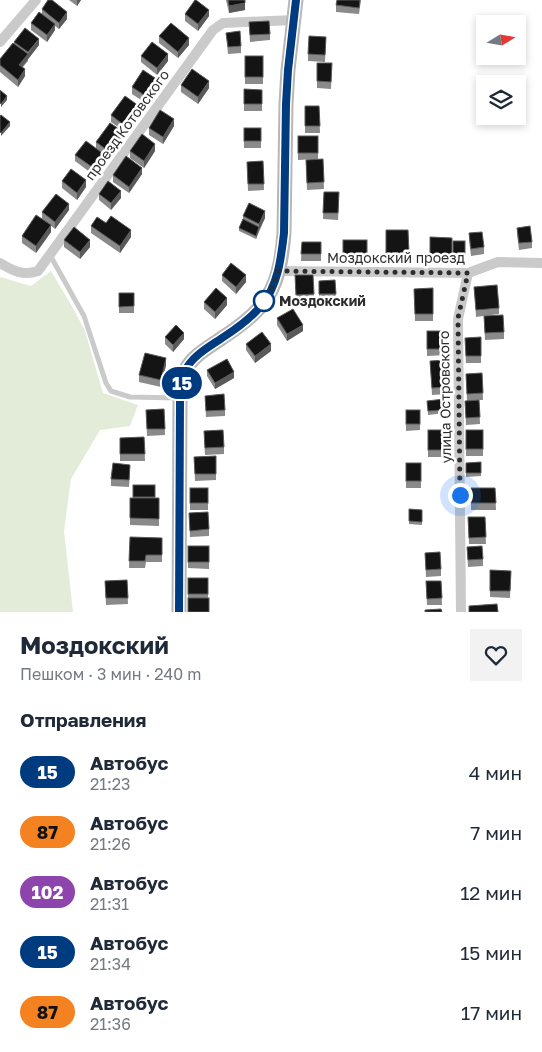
<!DOCTYPE html>
<html lang="ru">
<head>
<meta charset="utf-8">
<style>
	body { margin:0; font-family:"Golos Text",sans-serif; background:#f2f2f3; color:#1f2937; height:100vh; display:flex; flex-direction:column; font-size:19px; white-space:nowrap }
	* { box-sizing:border-box; margin:0 }
	p { font-size:16px; color:#747a83 }
	.icon { flex:none; width:28px; height:28px; fill:none; stroke:currentColor; stroke-width:2; stroke-linecap:round; stroke-linejoin:round }
	.map { position:relative; height:612px; overflow:hidden }
	.panel { display:flex; flex-direction:column; background:#fff; flex:1 }
	.panel>* { flex:none }
	.badge { padding:0 10px; border-radius:16px; font-size:18px; line-height:32px }
	.needle { width:32px; rotate:79deg }
	.tools { position:absolute; left:476px; top:15px; display:grid; gap:10px }
	.tools a { display:grid; place-items:center; width:50px; height:50px; border-radius:0px; background:#fff; box-shadow:0 2px 8px #0003; font-size:25px }
	.you { position:absolute; width:25px; height:25px; margin:-12px; border:4px solid #fff; border-radius:50%; background:#1a73e8; box-shadow:0 0 0 8px #1a73e833 }
	.map>.badge { position:absolute; translate:-50% -50%; box-shadow:0 0 0 2px #fff }
	h2 { padding:0 20px; font-size:19px; line-height:45px }
	.round { display:grid; place-items:center; flex:none; width:52px; height:52px; border-radius:0px; background:#f2f2f3 }
	.headline { display:flex; align-items:center; justify-content:space-between; height:85px; padding:0 20px }
	h1 { font-size:24px; font-weight:700; line-height:38px }
	ul { padding:0; list-style:none }
	li { display:flex; align-items:center; gap:15px; height:60px; padding:0 20px }
	li div { flex:1 }
	li b { display:block; font-size:19px }
	li em { font-style:normal }
	li .badge { min-width:55px; font-weight:700; text-align:center }
	.map>svg:first-child { display:block }
	.green { fill:#e3ecd9 }
	.lines { fill:none; stroke-linecap:round; stroke-linejoin:round }
	.lane { stroke:#cacaca; stroke-width:5 }
	.street { stroke:#cacaca; stroke-width:10 }
	.secondary { stroke:#b7b7b7; stroke-width:15 }
	.wall { fill:#8a8a8a }
	.shaded-wall { fill:#5a5a5a }
	.building { fill:#141414; stroke:#5a5a5a }
	.line-casing { stroke:#fff; stroke-width:11 }
	.line { stroke:#003b80; stroke-width:8 }
	.walk { stroke:#2d2d2d; stroke-width:5; stroke-dasharray:0 9 }
	.stop-dot { fill:#fff; stroke:#003b80; stroke-width:2.5 }
	.labels { text-anchor:middle; stroke-width:5; stroke-linejoin:round; paint-order:stroke }
	.street-label { font-size:14px; fill:#2d2d2d; stroke:#fff }
	.stop-label { font-size:14px; font-weight:bold; fill:#2d2d2d; stroke:#fff; text-anchor:start }
</style>
</head>
<body>
<div class="map">
<svg width="542" height="612" viewBox="0 0 542 612">
	<rect width="100%" height="100%" fill="#fff"/>
	<path class="green" d="M51 271 73 308 85 331 103 393 138 405 130 426 100 430 71 479 64 531 73 612H0V277L31 286Z"/>
	<g class="lines">
		<path class="lane" d="M50 255 84 316 106 383 111 391 130 397 179 398"/>
		<g class="street">
			<path d="M0 42 36 0"/>
			<path d="M0 263C13 271 23 276 38 271L213 30 223 23 294 20"/>
			<path d="M279 271 468 273 498 262 542 263"/>
			<path d="M461 612 458 319 468 273"/>
		</g>
		<path class="secondary" d="M179 612 180 402C182 392 182 381 185 371 192 356 209 347 222 338 236 329 250 319 261 306 278 286 282 259 284 233L286 104 288 70 296 0"/>
	</g>
	<g class="wall">
		<path d="M69 0H81L77 6Z"/>
		<path d="M226 0H245V10L229 13Z"/>
		<path d="M361 0 359 14 336 12V5Z"/>
		<path d="M42 9 67 19 59 29 55 26V30L47 42 31 30V23L42 13Z"/>
		<path d="M185 14 209 16 198 31 185 21Z"/>
		<path d="M249 22 270 34V40L250 42Z"/>
		<path d="M226 33 241 46V53L228 54Z"/>
		<path d="M159 36 189 45 178 58 159 43Z"/>
		<path d="M326 37 325 62 308 61V54Z"/>
		<path d="M14 42 39 45 28 59V61L23 67 25 76 18 87 0 72V59L14 44Z"/>
		<path d="M141 56 168 61 157 75 141 62Z"/>
		<rect x="245" y="56" width="18" height="28"/>
		<path d="M317 63H332L331 89 317 88Z"/>
		<path d="M181 85 209 88 198 104 181 92Z"/>
		<path d="M132 87H158L147 104 132 94Z"/>
		<path d="M244 89 262 90V111H244Z"/>
		<path d="M305 106H319L320 133H305Z"/>
		<path d="M139 113 125 132 111 122V115Z"/>
		<path d="M174 126 163 144 149 135V128Z"/>
		<rect x="244" y="128" width="17" height="20"/>
		<path d="M298 136 318 153V159L298 160Z"/>
		<path d="M122 138 107 157 105 155V162L95 176 75 161V155L96 148V142Z"/>
		<path d="M130 151H155L144 168 130 158Z"/>
		<path d="M323 159 324 189 307 190 306 160Z"/>
		<path d="M263 161 264 190 248 191 247 162Z"/>
		<path d="M142 174 129 193 113 182V175Z"/>
		<path d="M62 181 86 187 77 200 62 188Z"/>
		<path d="M324 192 339 199 338 220 323 219Z"/>
		<path d="M99 194 121 198 111 210 99 200Z"/>
		<path d="M69 210 55 229 42 219V212Z"/>
		<path d="M243 216 265 218 256 239 239 231V228L243 219Z"/>
		<path d="M106 223 131 237 120 253 91 233V226Z"/>
		<path d="M517 228 532 242V248L519 250 517 234Z"/>
		<path d="M386 230H408L409 260H386Z"/>
		<path d="M51 232 36 253 22 243V236Z"/>
		<path d="M469 233 484 247V254L471 256 469 240Z"/>
		<path d="M430 237 452 238V264H430Z"/>
		<path d="M64 240 90 247 80 259 64 247Z"/>
		<rect x="343" y="240" width="24" height="22"/>
		<rect x="453" y="241" width="12" height="24"/>
		<path d="M302 242H321V261H301Z"/>
		<path d="M222 275 246 282 236 294 222 281Z"/>
		<path d="M295 275 314 294V301L296 302Z"/>
		<path d="M335 280 336 301H319V281Z"/>
		<path d="M474 287 499 308V314L476 317Z"/>
		<path d="M433 288V321H415L414 289Z"/>
		<rect x="119" y="293" width="15" height="20"/>
		<path d="M204 302 227 305 215 319 204 309Z"/>
		<path d="M484 316 504 332V339L485 340Z"/>
		<path d="M277 318 303 331 287 341 277 325Z"/>
		<path d="M427 331H447V355L427 356Z"/>
		<path d="M165 337 184 339 173 352 165 344Z"/>
		<path d="M481 337V363H466L465 345Z"/>
		<path d="M246 344 271 351 255 363 246 350Z"/>
		<path d="M430 361 447 387V394L432 395Z"/>
		<path d="M166 365 161 387 139 382V375Z"/>
		<path d="M207 370 234 378 215 389 207 376Z"/>
		<path d="M482 373 483 400H479L480 424 466 425 465 401H467L466 374Z"/>
		<path d="M205 396 225 410V416L206 417Z"/>
		<path d="M427 401 445 410V413L428 415Z"/>
		<path d="M164 409 165 435 147 436 146 410Z"/>
		<path d="M406 410H420V430L406 431Z"/>
		<rect x="428" y="430" width="18" height="27"/>
		<rect x="466" y="430" width="17" height="26"/>
		<path d="M144 437 145 461H120V438Z"/>
		<path d="M204 438 224 447V454L205 455Z"/>
		<path d="M216 456V480L195 481 194 457Z"/>
		<path d="M481 462V476L466 477V463Z"/>
		<rect x="406" y="463" width="15" height="25"/>
		<path d="M130 472 129 487 111 486V479Z"/>
		<path d="M133 485H155V498H159V526L130 525V498H133Z"/>
		<rect x="190" y="488" width="18" height="22"/>
		<path d="M471 488H495L496 510H471Z"/>
		<path d="M409 509 422 510V525L409 524Z"/>
		<path d="M189 513 209 529V536L190 537Z"/>
		<path d="M468 517H485L486 544H469Z"/>
		<path d="M130 537 162 538V562H146L145 568H129Z"/>
		<path d="M188 546H209V569L188 568Z"/>
		<path d="M467 547 483 559V566L468 567Z"/>
		<path d="M425 553 441 569V576L426 577Z"/>
		<path d="M490 570 511 571 510 598 490 597Z"/>
		<path d="M188 578H208V598L188 612Z"/>
		<path d="M127 580 128 604 106 605 105 581Z"/>
		<path d="M426 581H441L442 605H427Z"/>
	</g>
	<g class="shaded-wall">
		<path d="M77 0H81L77 6Z"/>
		<path d="M245 3V10L229 13V6Z"/>
		<path d="M209 10V16L198 31V24Z"/>
		<path d="M67 12V19L59 29V23Z"/>
		<path d="M55 24V30L47 42V35Z"/>
		<path d="M189 38V45L178 58V52Z"/>
		<path d="M39 39V45L19 71V65Z"/>
		<path d="M168 54V61L157 75V68Z"/>
		<path d="M25 69V76L18 87V80Z"/>
		<path d="M158 80V87L147 104V97Z"/>
		<path d="M209 81V88L198 104V97Z"/>
		<path d="M7 96V100L1 107V104Z"/>
		<path d="M139 106V113L125 132V126Z"/>
		<path d="M174 119V126L163 144V137Z"/>
		<path d="M10 122V126L1 136V133Z"/>
		<path d="M122 131V138L107 157V150Z"/>
		<path d="M155 144V151L144 168V161Z"/>
		<path d="M105 155V162L95 176V169Z"/>
		<path d="M142 168V174L129 193V187Z"/>
		<path d="M86 180V187L77 200V193Z"/>
		<path d="M121 191V198L111 210V203Z"/>
		<path d="M69 204V210L55 229V222Z"/>
		<path d="M265 211V218L259 230V224Z"/>
		<path d="M51 225V232L36 253V246Z"/>
		<path d="M259 227V230L256 239V236Z"/>
		<path d="M131 230V237L120 253V246Z"/>
		<path d="M90 240V247L80 259V252Z"/>
		<path d="M246 275V282L236 294V287Z"/>
		<path d="M227 298V305L215 319V312Z"/>
		<path d="M303 325V331L287 341V334Z"/>
		<path d="M184 333V339L173 352V345Z"/>
		<path d="M271 344V351L255 363V356Z"/>
		<path d="M166 358V365L161 387V380Z"/>
		<path d="M234 372V378L215 389V383Z"/>
	</g>
	<g class="building">
		<path d="M48 0H52L67 12 59 23 42 9Z"/>
		<path d="M195 0H196L209 10 198 24 185 14Z"/>
		<path d="M228 0H245V3L229 6Z"/>
		<path d="M337 0H360L359 8 336 5Z"/>
		<path d="M39 12 55 24 47 35 31 23Z"/>
		<path d="M269 21 270 34 250 35 249 22Z"/>
		<path d="M171 23 189 38 178 52 159 36Z"/>
		<path d="M25 28 39 39 28 52 14 42Z"/>
		<path d="M240 31 241 46 228 47 226 33Z"/>
		<path d="M309 36 326 37 325 55 308 54Z"/>
		<path d="M152 42 168 54 157 68 141 56Z"/>
		<path d="M13 43 28 54 19 65 25 69 18 80 0 65V59Z"/>
		<rect x="245" y="56" width="18" height="21"/>
		<path d="M317 63H332L331 82 317 81Z"/>
		<path d="M192 69 209 81 198 97 181 85Z"/>
		<path d="M143 70 158 80 147 97 132 87Z"/>
		<path d="M244 89 262 90V104H244Z"/>
		<path d="M0 90 7 96 1 104 0 103Z"/>
		<path d="M125 96 139 106 125 126 111 115Z"/>
		<path d="M305 106H319L320 126H305Z"/>
		<path d="M160 110 174 119 163 137 149 128Z"/>
		<path d="M1 115 10 122 1 133 0 132V116Z"/>
		<path d="M110 123 122 131 107 150 96 142Z"/>
		<rect x="244" y="128" width="17" height="13"/>
		<path d="M142 134 155 144 144 161 130 151Z"/>
		<rect x="298" y="136" width="20" height="17"/>
		<path d="M86 141 105 155 95 169 75 155Z"/>
		<path d="M126 156 142 168 129 187 113 175Z"/>
		<path d="M323 159 324 182 307 183 306 160Z"/>
		<path d="M263 161 264 184H248L247 162Z"/>
		<path d="M71 169 86 180 77 193 62 181Z"/>
		<path d="M108 181 121 191 111 203 99 194Z"/>
		<path d="M324 192H339L338 213H323Z"/>
		<path d="M56 194 69 204 55 222 42 212Z"/>
		<path d="M249 203 265 211 259 224 243 216Z"/>
		<path d="M36 215 51 225 36 246 22 236Z"/>
		<path d="M111 216 131 230 120 246 91 226 97 217 106 223Z"/>
		<path d="M243 219 259 227 256 236 239 228Z"/>
		<path d="M530 226 532 242 519 243 517 228Z"/>
		<path d="M74 227 90 240 80 252 64 240Z"/>
		<path d="M386 230H408L409 253H386Z"/>
		<path d="M482 232 484 247 471 249 469 233Z"/>
		<path d="M430 237 452 238V257H430Z"/>
		<rect x="343" y="240" width="24" height="15"/>
		<rect x="453" y="241" width="12" height="17"/>
		<path d="M302 242H321V254H301Z"/>
		<path d="M231 263 246 275 236 287 222 275Z"/>
		<path d="M295 275H313L314 294 296 295Z"/>
		<path d="M335 280 336 294H319V281Z"/>
		<path d="M497 285 499 308 476 310 474 287Z"/>
		<path d="M216 288 227 298 215 312 204 302Z"/>
		<path d="M433 288V314H415L414 289Z"/>
		<path d="M119 293H134V306L119 307Z"/>
		<path d="M293 309 303 325 287 334 277 318Z"/>
		<path d="M503 315 504 332 485 333 484 316Z"/>
		<path d="M176 325 184 333 173 345 165 337Z"/>
		<rect x="427" y="331" width="20" height="18"/>
		<path d="M262 332 271 344 255 356 246 344Z"/>
		<path d="M481 337V356H466L465 338Z"/>
		<path d="M145 353 166 358 161 380 139 375Z"/>
		<path d="M227 359 234 372 215 383 207 370Z"/>
		<path d="M446 360 447 387 432 388 430 361Z"/>
		<path d="M482 373 483 393 467 394 466 374Z"/>
		<path d="M224 394 225 410 206 411 205 396Z"/>
		<path d="M444 399 445 410 428 411 427 401Z"/>
		<path d="M479 400 480 417 466 418 465 401Z"/>
		<path d="M164 409 165 429H147L146 410Z"/>
		<rect x="406" y="410" width="14" height="14"/>
		<path d="M223 430 224 447 205 448 204 431Z"/>
		<rect x="428" y="430" width="18" height="20"/>
		<rect x="466" y="430" width="17" height="19"/>
		<path d="M144 437 145 454H120V438Z"/>
		<path d="M216 456V474H195L194 457Z"/>
		<path d="M481 462V473H466V463Z"/>
		<path d="M113 463 130 465 129 480 111 479Z"/>
		<rect x="406" y="463" width="15" height="18"/>
		<rect x="133" y="485" width="22" height="12"/>
		<rect x="190" y="488" width="18" height="15"/>
		<path d="M471 488H495L496 503H471Z"/>
		<path d="M130 498H159V519L130 518Z"/>
		<path d="M409 509 422 510V522L409 521Z"/>
		<path d="M208 512 209 529 190 531 189 513Z"/>
		<path d="M468 517H485L486 537 469 538Z"/>
		<path d="M130 537 162 538V555H146L145 561H129Z"/>
		<rect x="188" y="546" width="21" height="16"/>
		<path d="M482 546 483 559 468 560 467 547Z"/>
		<path d="M440 552 441 569 426 570 425 553Z"/>
		<path d="M490 570 511 571 510 591H490Z"/>
		<rect x="188" y="578" width="20" height="16"/>
		<path d="M127 580 128 598H106L105 581Z"/>
		<path d="M426 581H441L442 598 427 599Z"/>
		<rect x="188" y="598" width="21" height="14"/>
		<path d="M497 604 498 612H469V606Z"/>
		<path d="M441 609 442 612H425V610Z"/>
	</g>
	<g class="lines">
		<g class="line-casing">
			<path id="line" d="M179 612 180 402C182 392 182 381 185 371 192 356 209 347 222 338 236 329 250 319 261 306 278 286 281 259 284 233L286 104 288 70 296 0"/>
		</g>
		<use href="#line" class="line"/>
		<path class="walk" d="M264 301 261 306 274 284 278 271 468 273 458 318 460 495"/>
	</g>
	<circle class="stop-dot" cx="264" cy="301" r="10"/>
	<g class="labels">
		<g class="street-label">
			<text transform="translate(127 125) rotate(-54)" y="5">проезд Котовского</text>
			<text x="396" y="263">Моздокский проезд</text>
			<text transform="translate(445 397) rotate(-91)" y="5">улица Островского</text>
		</g>
		<g class="stop-label">
			<text x="279" y="306">Моздокский</text>
		</g>
	</g>
</svg>
<div class="tools">
<a><svg class="needle" viewBox="-14 -14 28 28"><path d="M0-13l5 13h-10z" fill="#e53935"/><path d="M0 13l5-13h-10z" fill="#747a83"/></svg></a>
<a><svg class="icon" aria-label="layers" viewBox="0 0 24 24"><path d="M12 4l9 5-9 5-9-5zM3 14l9 5 9-5"/></svg></a>
</div>
<div class="you" style="left:460px;top:495px"></div>
<b class="badge" style="left:182px;top:383px;background:#003b80;color:#fff">15</b>
</div>
<section class="panel">
<div class="headline"><div><h1>Моздокский</h1><p>Пешком · 3 мин · 240 m</p></div><a class="round"><svg class="icon" aria-label="heart" viewBox="0 0 24 24"><path d="M12 20l-8-8c-3-5 5-10 8-4 3-6 11-1 8 4z"/></svg></a></div>
<h2>Отправления</h2>
<ul>
<li><span class="badge" style="background:#003b80;color:#fff">15</span><div><b>Автобус</b><p>21:23</p></div><em>4 мин</em></li>
<li><span class="badge" style="background:#f58220;color:#111">87</span><div><b>Автобус</b><p>21:26</p></div><em>7 мин</em></li>
<li><span class="badge" style="background:#8e44ad;color:#fff">102</span><div><b>Автобус</b><p>21:31</p></div><em>12 мин</em></li>
<li><span class="badge" style="background:#003b80;color:#fff">15</span><div><b>Автобус</b><p>21:34</p></div><em>15 мин</em></li>
<li><span class="badge" style="background:#f58220;color:#111">87</span><div><b>Автобус</b><p>21:36</p></div><em>17 мин</em></li>
</ul>
</section>
</body>
</html>
